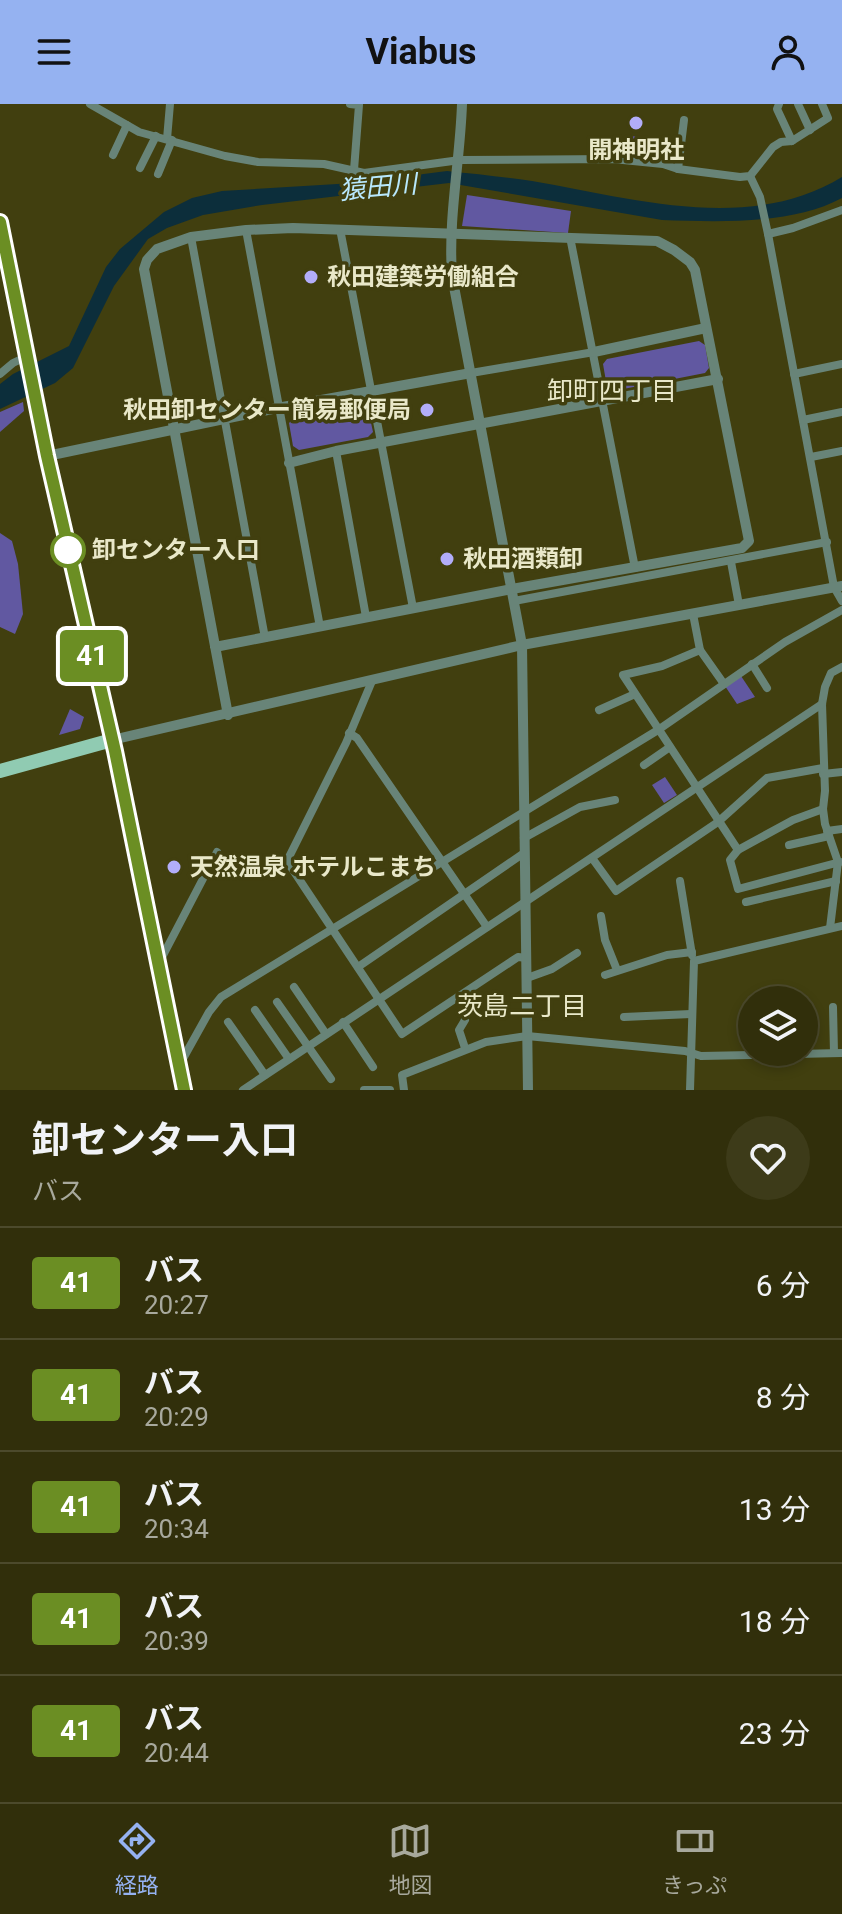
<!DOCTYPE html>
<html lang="ja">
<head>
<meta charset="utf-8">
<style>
	body { margin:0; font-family:Roboto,"Noto Sans JP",sans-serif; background:#3d3b19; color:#f1f3f6; height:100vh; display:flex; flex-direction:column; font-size:30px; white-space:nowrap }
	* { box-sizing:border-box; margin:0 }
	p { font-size:26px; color:#a8a99d }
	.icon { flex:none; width:44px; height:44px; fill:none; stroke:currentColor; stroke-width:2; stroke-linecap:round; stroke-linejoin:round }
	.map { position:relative; height:986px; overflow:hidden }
	.panel { display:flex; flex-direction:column; background:#312f0b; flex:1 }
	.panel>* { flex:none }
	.badge { padding:0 16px; border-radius:6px; font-size:28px; line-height:52px }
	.tools { position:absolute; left:738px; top:882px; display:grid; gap:16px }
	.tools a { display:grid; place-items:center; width:80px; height:80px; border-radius:50%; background:#312f0b; box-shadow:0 4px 12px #0003,0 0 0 2px #4c4a2c; font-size:40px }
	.map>.badge { position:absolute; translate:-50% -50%; box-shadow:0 0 0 4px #fff }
	.round { display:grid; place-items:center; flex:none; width:84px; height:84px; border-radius:42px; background:#3d3b19 }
	.overview { display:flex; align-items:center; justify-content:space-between; height:136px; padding:0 32px }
	h1 { font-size:38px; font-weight:700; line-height:60px }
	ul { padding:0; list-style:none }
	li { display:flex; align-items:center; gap:24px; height:112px; padding:0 32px; border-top:2px solid #4c4a2c }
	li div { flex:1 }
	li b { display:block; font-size:30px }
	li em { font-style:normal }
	li .badge { min-width:88px; font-weight:700; text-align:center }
	header { display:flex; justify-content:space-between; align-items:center; height:104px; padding:0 32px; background:#95b2f1; color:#111; font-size:36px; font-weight:700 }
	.menu { display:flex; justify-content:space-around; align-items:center; height:112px; border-top:2px solid #4c4a2c; background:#312f0b; font-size:22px; color:#a8a99d }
	.menu a { display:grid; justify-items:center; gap:4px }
	.menu .on { color:#95b2f1 }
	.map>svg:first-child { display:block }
	.green { fill:#6158a1 }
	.water { fill:#0c2e3b }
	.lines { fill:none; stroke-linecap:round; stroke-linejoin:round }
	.minor { stroke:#688478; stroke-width:8 }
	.tertiary { stroke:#688478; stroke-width:10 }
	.primary { stroke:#90cbb2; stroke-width:14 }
	.trunk { stroke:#98d8be; stroke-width:14 }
	.line-casing { stroke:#fff; stroke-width:18 }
	.line { stroke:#6b8e23; stroke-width:12 }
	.poi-dot { fill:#b2adf9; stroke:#413f0f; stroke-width:3 }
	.stop-dot { fill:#fff; stroke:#6b8e23; stroke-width:4 }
	.labels { text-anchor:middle; stroke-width:7; stroke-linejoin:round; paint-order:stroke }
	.poi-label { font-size:24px; font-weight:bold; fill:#e9e8c9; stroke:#413f0f; text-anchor:start }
	.stop-label { font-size:24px; font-weight:bold; fill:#e9e8c9; stroke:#413f0f; text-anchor:start }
	.water-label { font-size:26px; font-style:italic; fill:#b8e8fd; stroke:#413f0f }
	.neighbourhood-label { font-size:26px; fill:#e9e8c9; stroke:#413f0f }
</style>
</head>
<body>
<header><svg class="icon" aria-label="menu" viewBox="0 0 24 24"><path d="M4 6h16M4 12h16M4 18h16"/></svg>Viabus<svg class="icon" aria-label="person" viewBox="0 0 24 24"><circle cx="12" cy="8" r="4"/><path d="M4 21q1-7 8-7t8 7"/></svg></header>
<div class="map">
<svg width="842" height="986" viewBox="0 0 842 986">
	<rect width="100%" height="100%" fill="#413f0f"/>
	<g class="green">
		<path d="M629 32 642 33 641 53 627 52Z"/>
		<path d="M467 91 571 107 568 129 462 122Z"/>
		<path d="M699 237 705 241 709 264 705 269 613 287 607 283 603 260 607 255Z"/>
		<path d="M23 298 24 307 0 328V308Z"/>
		<path d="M362 300 368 305 373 328 368 333 299 346 293 342 289 319 294 314Z"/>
		<path d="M0 429 12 437 18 460 23 510 15 530 0 523Z"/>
		<path d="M741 572 755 593 737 600 725 582Z"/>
		<path d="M70 605 84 613 80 625 59 631Z"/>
		<path d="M665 673 677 691 664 699 652 681Z"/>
	</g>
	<path class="water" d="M447 67C476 70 504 73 532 77 632 94 749 130 842 73V94C792 121 718 118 662 116L449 79 262 101 203 111 167 124 148 135 114 182 73 264 55 279 0 305V280L13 270 69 242 106 163 120 145 164 108 192 94 222 87 354 79Z"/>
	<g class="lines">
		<g class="minor">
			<path d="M90 0 139 28 225 52 258 58 324 60 364 69 460 56 613 55 663 60 678 65 740 73 750 72 773 43 781 38 792 37 828 14 822 0"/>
			<path d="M350 0 359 1 354 66"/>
			<path d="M779 0 777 5 792 37"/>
			<path d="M798 0 810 26"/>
			<path d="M167 35 170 0"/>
			<path d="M113 51 127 21"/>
			<path d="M140 64 156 32"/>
			<path d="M678 65 684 16"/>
			<path d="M158 70 172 36"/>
			<path d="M750 72 760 93 768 130 834 483 842 497"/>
			<path d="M340 125 413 504"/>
			<path d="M246 126 320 523"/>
			<path d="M768 130 793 124 842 106"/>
			<path d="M191 133 265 534"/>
			<path d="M570 133 635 464"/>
			<path d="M471 269 594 248"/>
			<path d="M0 270 13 259 28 252"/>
			<path d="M794 270 842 260"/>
			<path d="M803 316 842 308"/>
			<path d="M336 347 366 513"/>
			<path d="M811 353 842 347"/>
			<path d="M731 458 739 501"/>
			<path d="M514 497 827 438"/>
			<path d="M693 510 700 546 662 562 623 571 738 746 793 716 823 705"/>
			<path d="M700 546 724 580"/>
			<path d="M752 560 767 584"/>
			<path d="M372 577 346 639 287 757 402 930 518 853 527 854"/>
			<path d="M599 606 635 590"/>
			<path d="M349 629 357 634 487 823"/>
			<path d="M644 661 670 643"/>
			<path d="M823 670 842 668"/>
			<path d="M827 727 842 725"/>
			<path d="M524 734 580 703 615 696"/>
			<path d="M789 741 829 732"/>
			<path d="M738 746 730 756 738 785 840 758"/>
			<path d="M592 754 616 787 718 718 767 674 823 664"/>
			<path d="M680 777 692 851"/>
			<path d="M746 798 836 777"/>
			<path d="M601 812 605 836 617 866"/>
			<path d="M830 824 838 758 825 720 823 705 825 687 822 600 825 583 831 569 842 563"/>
			<path d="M159 859 217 748"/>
			<path d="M358 863 524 749"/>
			<path d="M605 871 667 851 692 848"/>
			<path d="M527 874 552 865 577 849"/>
			<path d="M294 883 326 930"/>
			<path d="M277 898 331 975"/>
			<path d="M833 903 834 949"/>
			<path d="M255 906 289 955"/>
			<path d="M624 913 691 910"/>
			<path d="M228 918 265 971"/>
			<path d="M343 918 373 963"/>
			<path d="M465 944 459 926 465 916"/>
			<path d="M180 960 209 908 221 893 658 626 785 538 842 506"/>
			<path d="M243 986 822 600"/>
			<path d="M364 986H390"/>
			<path d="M404 986 402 971 486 938 527 932 685 947 701 952 842 949"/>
			<path d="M690 986 694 857 842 822"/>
		</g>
		<g class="tertiary">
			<path d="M462 0C460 58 448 113 452 172L522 541 528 986"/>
			<path d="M594 248 706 224"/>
			<path d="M47 352 277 304 471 269"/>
			<path d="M289 359 336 347 718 275"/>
			<path d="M215 543 512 485 742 444 749 437 695 166 690 158 674 146 657 137 293 124 246 126 191 133 157 145 147 156 144 165 228 611"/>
			<path d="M112 636 522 541 842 482"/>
		</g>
		<path class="primary" d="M0 667 112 636"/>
		<path class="trunk" d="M0 118 47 352 115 647 184 986"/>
	</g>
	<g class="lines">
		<g class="line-casing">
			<path id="line" d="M0 118 47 352 115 647 184 986"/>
		</g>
		<use href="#line" class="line"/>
	</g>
	<g class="poi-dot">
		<circle cx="636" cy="19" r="8"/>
		<circle cx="311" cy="173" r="8"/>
		<circle cx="427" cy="306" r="8"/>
		<circle cx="447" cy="455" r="8"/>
		<circle cx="174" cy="763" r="8"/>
	</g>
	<circle class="stop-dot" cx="68" cy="446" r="16"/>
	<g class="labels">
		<g class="poi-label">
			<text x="636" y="54" text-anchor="middle">開神明社</text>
			<text x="327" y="181">秋田建築労働組合</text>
			<text x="411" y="314" text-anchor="end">秋田卸センター簡易郵便局</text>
			<text x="463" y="463">秋田酒類卸</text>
			<text x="190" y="771">天然温泉 ホテルこまち</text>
		</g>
		<g class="stop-label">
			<text x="92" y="454">卸センター入口</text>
		</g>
		<g class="water-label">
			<text transform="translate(378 83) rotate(-5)" y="9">猿田川</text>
		</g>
		<g class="neighbourhood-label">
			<text x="612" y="296">卸町四丁目</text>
			<text x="522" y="911">茨島二丁目</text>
		</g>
	</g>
</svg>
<div class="tools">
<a><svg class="icon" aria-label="layers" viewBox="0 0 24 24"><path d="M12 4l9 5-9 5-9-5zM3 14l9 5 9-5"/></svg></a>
</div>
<b class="badge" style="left:92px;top:552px;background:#6b8e23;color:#fff">41</b>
</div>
<section class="panel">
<div class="overview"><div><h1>卸センター入口</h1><p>バス</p></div><a class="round"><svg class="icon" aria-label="heart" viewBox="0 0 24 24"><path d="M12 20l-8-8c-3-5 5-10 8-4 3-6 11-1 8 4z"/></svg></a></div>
<ul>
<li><span class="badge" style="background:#6b8e23;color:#fff">41</span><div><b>バス</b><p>20:27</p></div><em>6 分</em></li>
<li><span class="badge" style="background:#6b8e23;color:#fff">41</span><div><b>バス</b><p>20:29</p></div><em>8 分</em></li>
<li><span class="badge" style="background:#6b8e23;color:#fff">41</span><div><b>バス</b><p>20:34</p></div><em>13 分</em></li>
<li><span class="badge" style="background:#6b8e23;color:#fff">41</span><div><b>バス</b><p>20:39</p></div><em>18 分</em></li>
<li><span class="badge" style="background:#6b8e23;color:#fff">41</span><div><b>バス</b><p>20:44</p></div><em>23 分</em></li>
</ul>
</section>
<nav class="menu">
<a class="on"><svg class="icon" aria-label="directions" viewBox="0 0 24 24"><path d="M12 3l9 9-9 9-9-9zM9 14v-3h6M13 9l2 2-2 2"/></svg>経路</a>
<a><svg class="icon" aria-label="map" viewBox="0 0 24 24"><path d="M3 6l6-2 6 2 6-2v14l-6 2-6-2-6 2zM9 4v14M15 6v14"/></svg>地図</a>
<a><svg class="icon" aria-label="tickets" viewBox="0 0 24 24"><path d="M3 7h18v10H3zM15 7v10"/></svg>きっぷ</a>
</nav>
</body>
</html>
